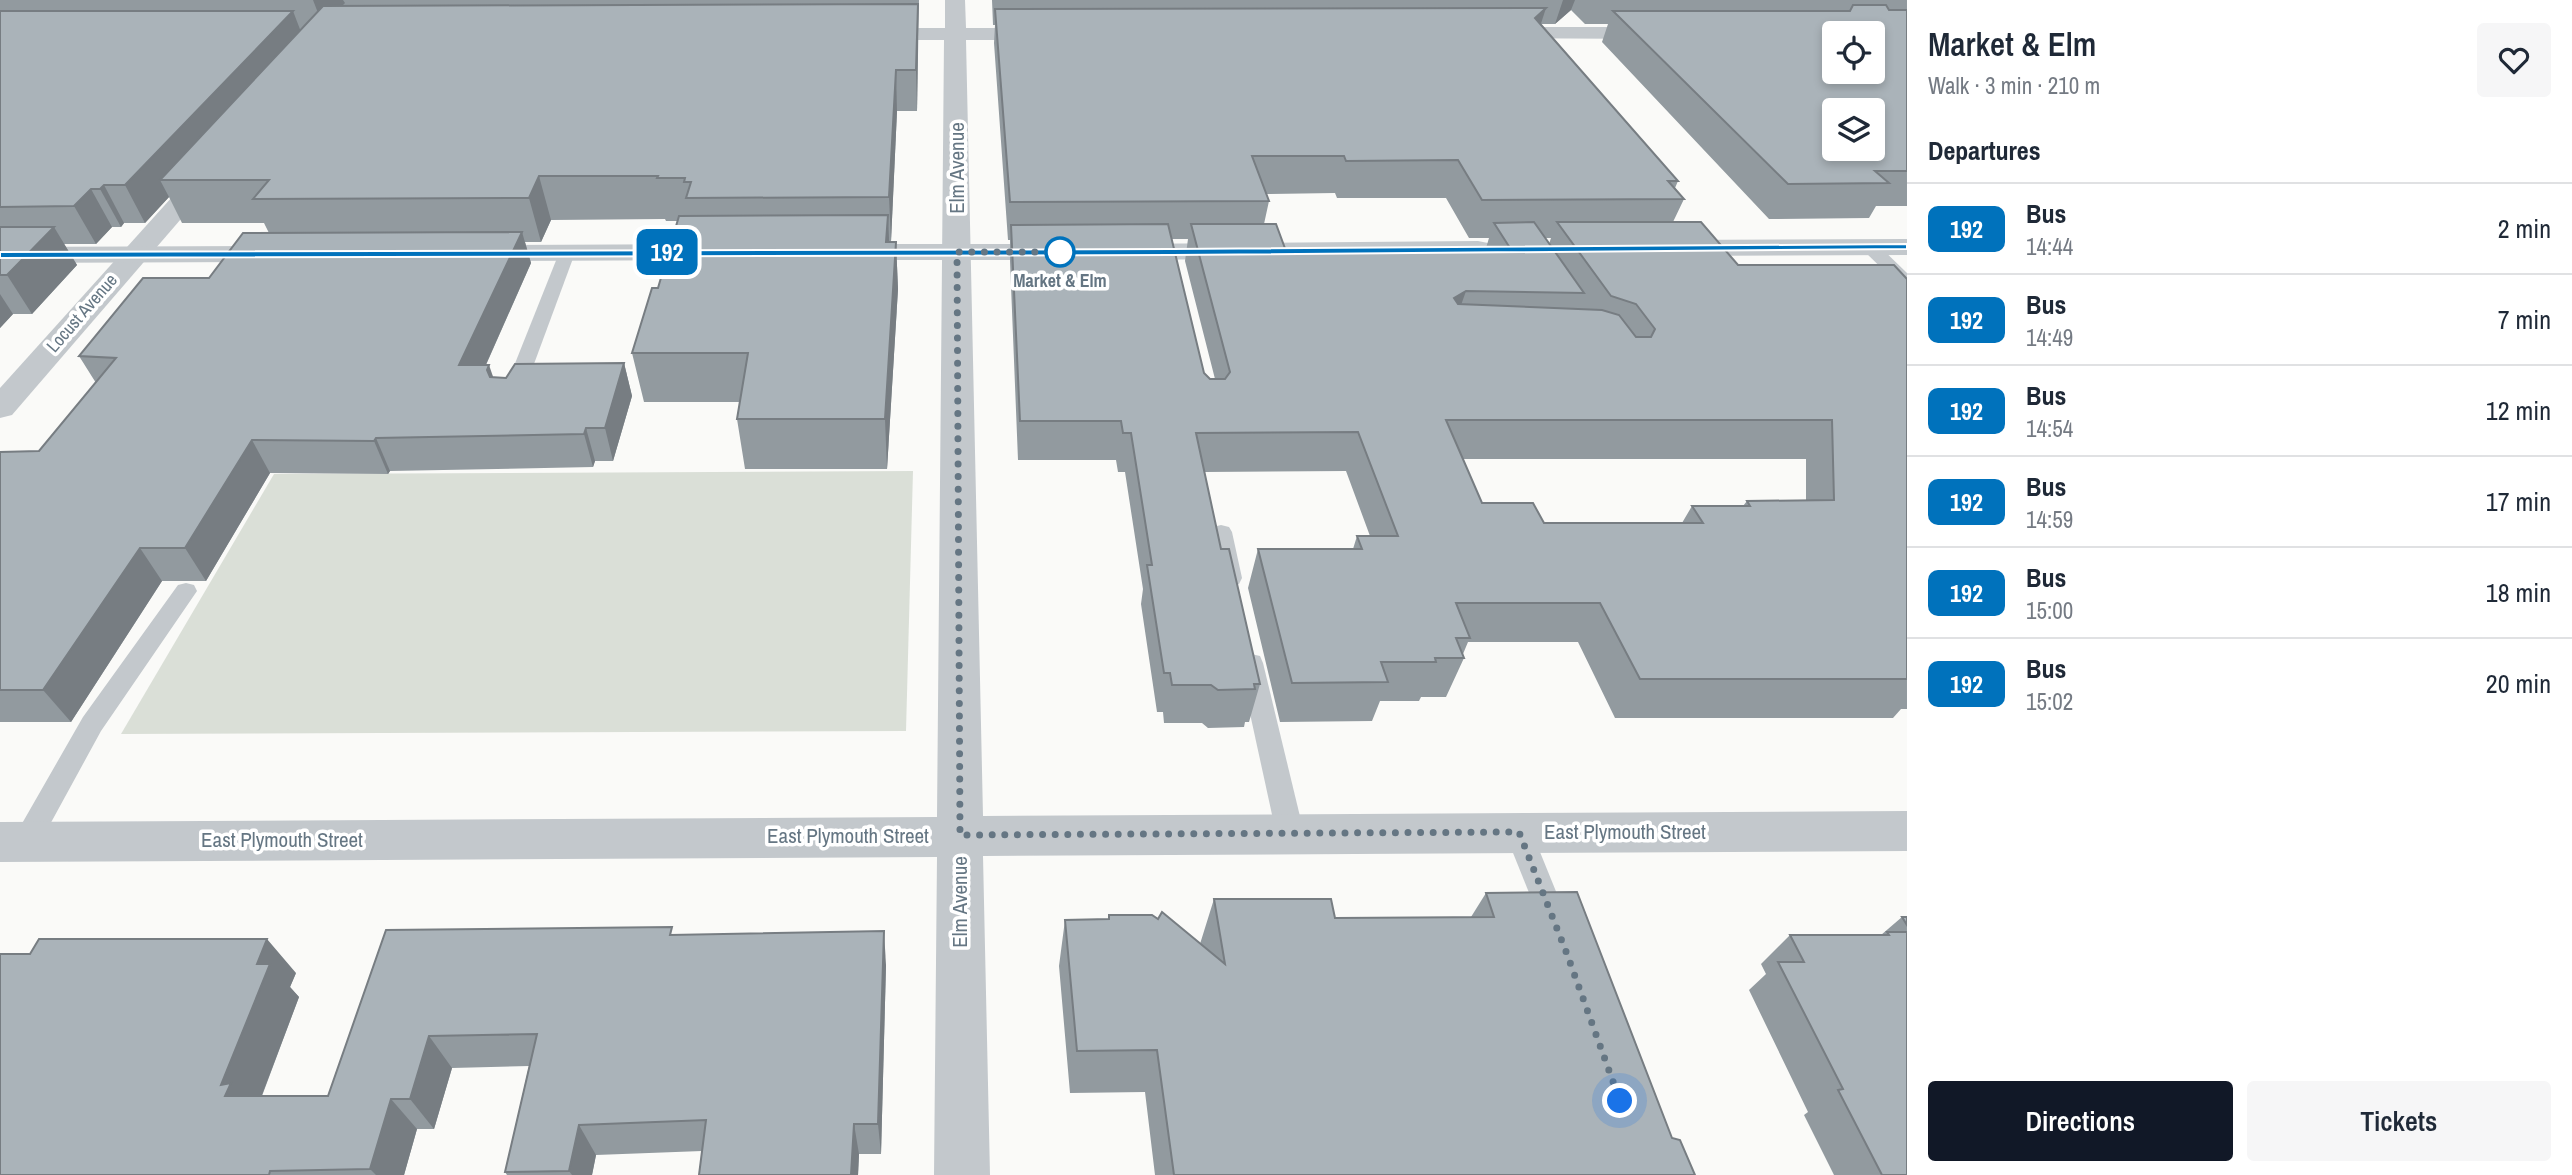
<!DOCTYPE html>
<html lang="en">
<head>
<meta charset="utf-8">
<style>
	body { margin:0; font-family:"Archivo Narrow",sans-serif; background:#f6f6f7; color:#1f2937; height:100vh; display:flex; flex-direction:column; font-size:26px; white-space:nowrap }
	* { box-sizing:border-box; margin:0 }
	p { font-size:23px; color:#747a83 }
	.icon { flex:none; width:38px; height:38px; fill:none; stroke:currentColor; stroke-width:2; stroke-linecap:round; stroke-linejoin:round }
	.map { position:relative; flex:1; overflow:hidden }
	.panel { display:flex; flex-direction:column; background:#fff; width:665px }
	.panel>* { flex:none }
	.badge { padding:0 14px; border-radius:10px; font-size:24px; line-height:46px }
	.controls { position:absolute; left:1822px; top:21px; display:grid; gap:14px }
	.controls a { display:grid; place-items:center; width:63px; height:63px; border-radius:7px; background:#fff; box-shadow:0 4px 10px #0003; font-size:35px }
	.you { position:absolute; width:35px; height:35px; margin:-18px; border:5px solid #fff; border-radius:50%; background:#1a73e8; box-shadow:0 0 0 10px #1a73e833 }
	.map>.badge { position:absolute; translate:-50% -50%; box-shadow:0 0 0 4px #fff }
	h2 { padding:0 21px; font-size:26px; line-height:63px }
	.round { display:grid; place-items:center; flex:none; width:74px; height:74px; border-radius:7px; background:#f6f6f7 }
	.head { display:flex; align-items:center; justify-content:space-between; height:119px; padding:0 21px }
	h1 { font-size:33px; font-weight:600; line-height:52px }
	.cta { display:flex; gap:14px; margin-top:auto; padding:14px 21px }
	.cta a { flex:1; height:80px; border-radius:7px; background:#111827; color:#fff; font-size:28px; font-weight:600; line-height:80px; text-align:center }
	.cta a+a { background:#f6f6f7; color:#1f2937 }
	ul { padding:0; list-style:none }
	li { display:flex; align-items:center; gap:21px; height:91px; padding:0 21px; border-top:2px solid #e0e1e3 }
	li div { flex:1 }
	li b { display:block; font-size:26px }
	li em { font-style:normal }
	li .badge { min-width:77px; font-weight:700; text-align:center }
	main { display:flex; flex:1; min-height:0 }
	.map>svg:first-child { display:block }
	.green { fill:#dadfd7 }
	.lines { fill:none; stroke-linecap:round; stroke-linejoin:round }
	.service { fill:#c3c8cc; fill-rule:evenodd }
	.minor { fill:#c3c8cc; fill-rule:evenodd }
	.tertiary { fill:#c3c8cc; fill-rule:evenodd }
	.wall { fill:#929a9f; fill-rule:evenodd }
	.shaded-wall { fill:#777d82 }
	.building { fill:#aab3b9; stroke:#777d82; stroke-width:2; fill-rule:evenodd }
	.line { fill:#0072bc; stroke:#fff; stroke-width:2 }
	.walk { stroke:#657683; stroke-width:7; stroke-dasharray:0 12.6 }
	.stop-dot { fill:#fff; stroke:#0072bc; stroke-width:3.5 }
	.labels { text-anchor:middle; stroke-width:7; stroke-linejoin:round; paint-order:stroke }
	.far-stop-label { font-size:18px; font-weight:bold; fill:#657683; stroke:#fff }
	.far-street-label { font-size:18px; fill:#657683; stroke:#fff }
	.street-label { font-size:21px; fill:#657683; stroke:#fff }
</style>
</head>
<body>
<main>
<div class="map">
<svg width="1907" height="1175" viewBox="0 0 1907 1175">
	<rect width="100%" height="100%" fill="#fafaf8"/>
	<path class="green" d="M913 471 906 731 121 734 274 474Z"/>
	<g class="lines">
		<g class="service">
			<path d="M1870 242 1876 243 1907 273V288L1901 287 1864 251 1862 247 1864 243Z"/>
			<path d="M567 248 575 253 524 391 514 397 507 395 504 391 559 253Z"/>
			<path d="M1221 525 1229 527 1232 532 1242 578 1239 584 1231 586 1223 584 1220 578 1210 532 1213 527Z"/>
			<path d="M186 583 194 585 197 591 101 731 36 850 26 854 16 850 12 842 16 834 83 717 178 585Z"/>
			<path d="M1251 654 1260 656 1263 663 1304 833 1300 841 1290 845 1280 841 1276 833 1239 663 1242 656Z"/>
			<path d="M1519 821 1529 825 1568 921 1564 930 1554 934 1544 930 1505 833 1509 825Z"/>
		</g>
		<g class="minor">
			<path d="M945 0H965L966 28H1047L1055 29 1058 34 1055 39 1047 40H966L983 816 1907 811V851L983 856 990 1175H934L937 857 0 862V822L937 817 944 40H866L858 39 855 34 858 29 866 28H945Z"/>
			<path d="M1496 27H1656L1664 28 1667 33 1664 38 1656 39 1488 38 1485 33 1488 28Z"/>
			<path d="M209 163 218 166 222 171 218 176 12 415 0 418V388L200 166Z"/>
		</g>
		<g class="tertiary">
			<path d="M1907 239V255L1671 256 1661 254 1657 248 1661 242 1671 240Z"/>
			<path d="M1478 241 1488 243 1492 249 1488 255 1478 257 1122 260 1112 258 1108 252 1112 246 1122 244Z"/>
			<path d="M722 244 732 246 736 252 732 258 722 260 478 261 468 259 464 253 468 247 478 245Z"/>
			<path d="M845 244H1061L1071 246 1075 252 1071 258 1061 260H845L835 258 831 252 835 246Z"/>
			<path d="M277 246 287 248 291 254 287 260 277 262 0 263V247Z"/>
		</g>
	</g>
	<g class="wall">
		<path d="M0 0H919L917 111H897L891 241H889V242H896L898 289 887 469H745L737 419 740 402H644L632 353 658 288 678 221H666L665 219 551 220 541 242H525L531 263 486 365 493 377 506 378 624 363 632 396 613 461H595L593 467 390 471 388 474 270 473 206 581H162L71 722H0V452L39 451 96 383 79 356 209 278 269 233 264 223H182L169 197 145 223H124L121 227H112L96 244H64L77 265 32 314H13L0 328Z"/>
		<path d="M992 0H1907V206H1876L1869 218 1769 219 1602 42 1608 24H1585L1571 10 1555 24H1541L1678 181 1675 188 1684 199 1673 222 1738 265 1907 279V709H1901L1893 718H1615L1578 642H1468L1463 654 1464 658 1446 697H1421L1419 701H1380L1372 721 1280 722 1248 588 1258 549H1353L1357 536H1370L1346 471 1204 472 1221 549 1260 684 1249 722H1245L1244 727 1208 728 1202 723H1164L1163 712H1157L1141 604 1143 589 1125 472H1118L1116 460H1018L1010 261V240H1008L994 43 995 25H993ZM1335 193 1337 198H1446L1469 238H1489L1486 248H1426L1425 251H1286L1264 224 1269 201 1266 194ZM1545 238H1551L1549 244ZM1172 239H1188L1185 261 1215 379H1210L1204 373ZM1463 459H1806V500L1747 501 1743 506H1692L1682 523H1544L1482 503Z"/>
		<path d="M1486 893 1672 1138 1695 1175H1155L1145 1092 1070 1093 1059 966 1065 920 1108 919 1109 915 1158 919 1200 944 1214 899 1335 918 1471 917Z"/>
		<path d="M1902 917H1907V1175H1834L1804 1115 1808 1112 1749 990 1766 974 1761 964 1790 935H1881Z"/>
		<path d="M386 930 674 935 886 965 881 1154H859L858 1175H699L702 1151 596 1155 592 1175H507L505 1172 529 1066 452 1068 434 1129H417L404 1175H0L296 973 290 987 299 997 262 1096H328Z"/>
	</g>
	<g class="shaded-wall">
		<path d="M313 0H343L345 3 323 26Z"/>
		<path d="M1563 0H1575L1571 10 1555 24Z"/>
		<path d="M918 4V43L917 111 916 70Z"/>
		<path d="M1546 8 1535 42V18Z"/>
		<path d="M293 11 306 45 160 180 169 197 145 223 125 185Z"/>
		<path d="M896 70 897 111 891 241 889 197Z"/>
		<path d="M539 176 551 220 541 242 529 198Z"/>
		<path d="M104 185 124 223 121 227 100 189Z"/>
		<path d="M91 189 112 227 96 244 74 206Z"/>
		<path d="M888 215 890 262 886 242Z"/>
		<path d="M54 227 77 265 32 314 7 275Z"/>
		<path d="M522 232 531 263 471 398 459 365Z"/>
		<path d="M896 242 898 289 887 469 885 419Z"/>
		<path d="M1466 291 1453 328 1454 298Z"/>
		<path d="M0 294 13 314 0 328Z"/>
		<path d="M624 363 632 396 613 461 605 428Z"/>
		<path d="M489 365 500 397 487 370Z"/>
		<path d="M586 428 595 461 593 467 584 434Z"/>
		<path d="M376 438 390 471 388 474 374 441Z"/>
		<path d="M252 440 270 473 206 581 185 548Z"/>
		<path d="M140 548 162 581 71 722 43 690Z"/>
		<path d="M884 931 886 965 881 1154 878 1124Z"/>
		<path d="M267 939 296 973 290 987 299 997 257 1108 225 1096 221 1085 257 964Z"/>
		<path d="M429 1036 452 1068 434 1129 410 1099Z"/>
		<path d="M391 1099 417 1129 404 1175H376L370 1169Z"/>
		<path d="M854 1124 859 1154 858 1175H851Z"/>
		<path d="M579 1125 596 1155 592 1175H572L569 1171Z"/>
	</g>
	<g class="building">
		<path d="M918 4 916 70H896L889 197 686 198 691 182H684L685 178H657L658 176H539L529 198 253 199 269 180H160L323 6Z"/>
		<path d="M1853 5H1886L1889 10H1907V171H1875L1889 183 1788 184 1613 11H1850ZM1834 33H1872V72H1834ZM1834 110H1872V149H1834Z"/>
		<path d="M1546 8 1535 18 1678 181H1668L1684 199 1482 200 1458 160 1346 161 1344 156H1252L1269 201 1010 202 995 9Z"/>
		<path d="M0 11H293L125 185H104L100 189H91L74 206 0 207Z"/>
		<path d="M888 215 886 242H896L885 419H737L748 353H632L652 288H658L679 216Z"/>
		<path d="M1534 222 1584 293 1466 291 1454 298 1458 304 1602 310 1619 315 1636 337H1651L1655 329 1636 304 1611 296 1557 222H1701L1738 265H1894L1907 279V679H1640L1600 603H1456L1470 638H1456L1464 658H1435L1436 662H1381L1388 682 1292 683 1258 549H1362L1357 536H1398L1358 432 1196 433 1221 549H1229L1260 684H1254L1255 689 1218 690 1211 685H1172L1170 673H1164L1147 565H1152L1131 433H1123L1121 421H1020L1011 225 1168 224 1204 373 1210 379H1225L1230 372 1191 224H1276L1286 251H1428L1426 248H1510L1494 223ZM1446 420H1832L1834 500 1747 501 1750 506H1692L1703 523H1544L1533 503H1482Z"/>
		<path d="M0 227H54L7 275H0Z"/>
		<path d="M522 232 459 365H489L487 370 490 377 506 378 515 364 624 363 605 428H586L584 434 376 438 374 441 252 440 185 548H140L43 690H0V452L39 451 116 358 79 356 143 278H209L243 233Z"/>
		<path d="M1577 892 1672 1138 1680 1140 1695 1175H1174L1157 1050 1077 1051 1065 920 1109 919V915H1152L1158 919 1162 912 1225 964 1214 899H1331L1335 918 1494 917 1486 893Z"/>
		<path d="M1902 917H1907V925Z"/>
		<path d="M672 927 670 935 884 931 878 1124H854L851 1175H699L706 1120 579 1125 569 1171 505 1172 537 1034 429 1036 410 1099H391L370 1169 270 1171 269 1175H0V954H30L39 939H267L257 964H270L221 1085 231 1083 225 1096H328L386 930Z"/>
		<path d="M1887 932H1907V1175H1882L1838 1090 1843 1089 1778 962H1804L1790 935H1889Z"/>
	</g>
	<path class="line" d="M1907 244V249L1172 255 0 258V252L1172 249Z"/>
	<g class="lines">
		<path class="walk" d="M1060 252H957L960 835 1519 832 1567 954 1620 1101"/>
	</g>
	<circle class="stop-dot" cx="1060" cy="252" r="14"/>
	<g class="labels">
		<g class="far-stop-label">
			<text x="1060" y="287">Market &amp; Elm</text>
		</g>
		<g class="far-street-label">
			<text transform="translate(82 313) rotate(-49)" y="6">Locust Avenue</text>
		</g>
		<g class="street-label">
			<text transform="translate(957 168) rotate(-90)" y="7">Elm Avenue</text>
			<text x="1625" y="839">East Plymouth Street</text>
			<text x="848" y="843">East Plymouth Street</text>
			<text x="282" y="847">East Plymouth Street</text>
			<text transform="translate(960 902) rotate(-90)" y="7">Elm Avenue</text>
		</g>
	</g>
</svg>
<div class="controls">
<a><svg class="icon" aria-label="locate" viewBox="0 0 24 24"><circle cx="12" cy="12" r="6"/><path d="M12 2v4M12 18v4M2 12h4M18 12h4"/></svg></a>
<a><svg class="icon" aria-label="layers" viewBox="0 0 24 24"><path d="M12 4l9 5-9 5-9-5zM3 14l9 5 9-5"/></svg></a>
</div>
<div class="you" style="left:1620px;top:1101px"></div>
<b class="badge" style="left:667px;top:252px;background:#0072bc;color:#fff">192</b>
</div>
<section class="panel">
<div class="head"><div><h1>Market &amp; Elm</h1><p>Walk · 3 min · 210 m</p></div><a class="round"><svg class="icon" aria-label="heart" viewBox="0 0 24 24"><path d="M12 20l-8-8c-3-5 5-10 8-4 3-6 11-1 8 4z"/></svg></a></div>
<h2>Departures</h2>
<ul>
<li><span class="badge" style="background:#0072bc;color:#fff">192</span><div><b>Bus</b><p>14:44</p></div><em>2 min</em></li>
<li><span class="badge" style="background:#0072bc;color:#fff">192</span><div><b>Bus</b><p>14:49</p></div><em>7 min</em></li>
<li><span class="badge" style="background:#0072bc;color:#fff">192</span><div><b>Bus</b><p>14:54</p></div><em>12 min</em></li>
<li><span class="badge" style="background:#0072bc;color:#fff">192</span><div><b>Bus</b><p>14:59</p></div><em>17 min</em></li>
<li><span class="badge" style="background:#0072bc;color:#fff">192</span><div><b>Bus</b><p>15:00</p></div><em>18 min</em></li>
<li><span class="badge" style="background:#0072bc;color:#fff">192</span><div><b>Bus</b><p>15:02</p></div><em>20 min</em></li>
</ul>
<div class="cta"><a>Directions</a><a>Tickets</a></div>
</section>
</main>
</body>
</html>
